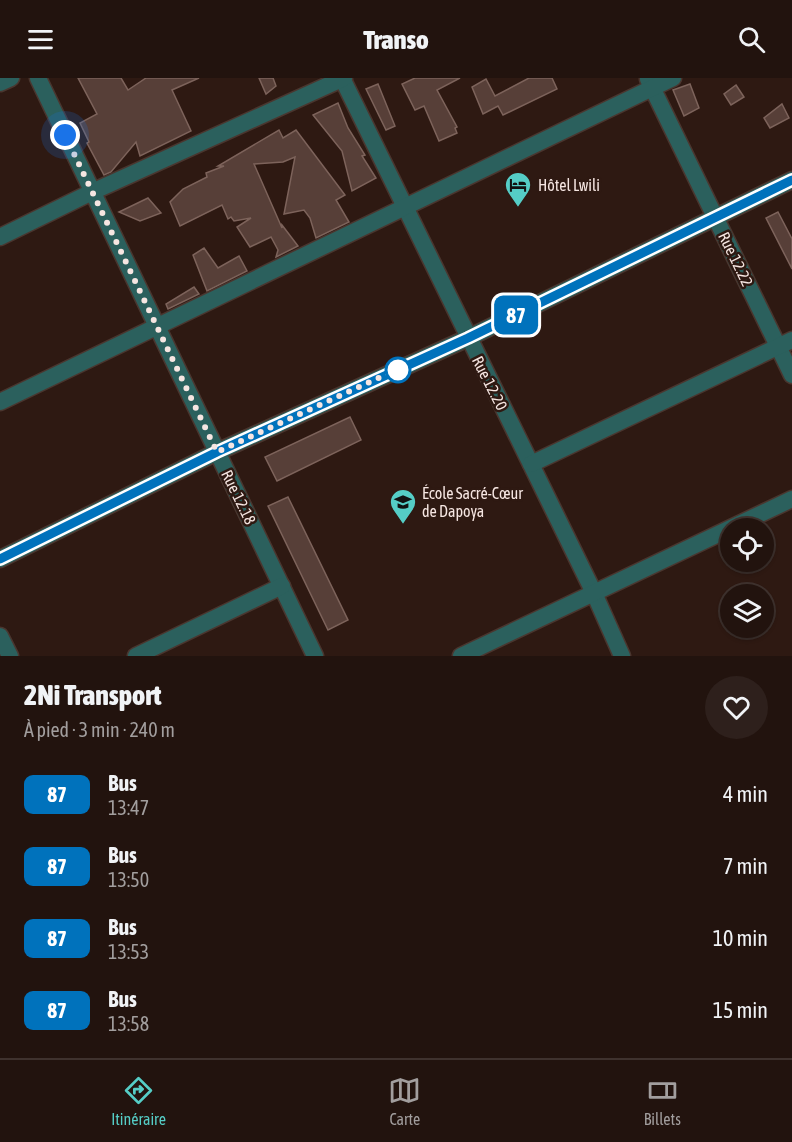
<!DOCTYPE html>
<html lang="fr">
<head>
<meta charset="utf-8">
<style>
	body { margin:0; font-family:"Asap Condensed",sans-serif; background:#2e201c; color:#f1f3f6; height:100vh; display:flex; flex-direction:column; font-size:22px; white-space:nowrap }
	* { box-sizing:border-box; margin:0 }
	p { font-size:20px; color:#a29e9e }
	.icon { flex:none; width:33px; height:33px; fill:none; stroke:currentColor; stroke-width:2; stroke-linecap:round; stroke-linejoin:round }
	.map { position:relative; height:578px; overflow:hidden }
	.details { display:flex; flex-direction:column; background:#22130e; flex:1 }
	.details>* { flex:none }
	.badge { padding:0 12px; border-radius:9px; font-size:21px; line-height:39px }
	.controls { position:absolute; left:720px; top:440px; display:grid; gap:12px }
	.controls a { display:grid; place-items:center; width:54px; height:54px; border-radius:50%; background:#22130e; box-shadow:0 2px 4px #0004,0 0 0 2px #3f322e; font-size:30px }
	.you { position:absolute; width:30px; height:30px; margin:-15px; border:4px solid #fff; border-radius:50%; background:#1a73e8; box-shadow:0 0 0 9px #1a73e833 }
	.map>.badge { position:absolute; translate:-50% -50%; box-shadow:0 0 0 3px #fff }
	.round { display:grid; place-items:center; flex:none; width:63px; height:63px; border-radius:32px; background:#2e201c }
	.overview { display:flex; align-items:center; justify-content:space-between; height:102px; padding:0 24px }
	h1 { font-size:28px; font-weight:800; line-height:45px }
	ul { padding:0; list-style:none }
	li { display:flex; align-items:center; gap:18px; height:72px; padding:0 24px }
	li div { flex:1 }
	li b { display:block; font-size:22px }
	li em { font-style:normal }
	li .badge { min-width:66px; font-weight:700; text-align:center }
	header { display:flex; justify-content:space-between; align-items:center; height:78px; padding:0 24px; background:#22130e; font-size:27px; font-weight:800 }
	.tabs { display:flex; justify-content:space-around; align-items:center; height:84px; border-top:2px solid #3f322e; background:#22130e; font-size:16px; color:#a29e9e }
	.tabs a { display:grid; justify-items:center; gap:3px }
	.tabs .selected { color:#55cdc6 }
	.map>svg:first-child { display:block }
	.building { fill:#573f38; stroke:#7d635b; stroke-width:1.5 }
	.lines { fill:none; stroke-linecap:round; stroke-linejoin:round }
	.minor-casing { stroke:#4a362f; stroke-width:19 }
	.minor { stroke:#2b605d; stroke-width:16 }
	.line-casing { stroke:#fff; stroke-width:14 }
	.line { stroke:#0072bc; stroke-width:9 }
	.walk { stroke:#f6e6e2; stroke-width:6; stroke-dasharray:0 10.8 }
	.stop-dot { fill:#fff; stroke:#0072bc; stroke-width:3 }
	.labels { text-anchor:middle; stroke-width:5; stroke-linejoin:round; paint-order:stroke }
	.poi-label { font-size:16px; fill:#f6e6e2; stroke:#2e1912; text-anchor:start }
	.street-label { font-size:16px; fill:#f6e6e2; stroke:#2e1912 }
</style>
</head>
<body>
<header><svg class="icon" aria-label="menu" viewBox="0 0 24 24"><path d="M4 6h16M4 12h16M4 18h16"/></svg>Transo<svg class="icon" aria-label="search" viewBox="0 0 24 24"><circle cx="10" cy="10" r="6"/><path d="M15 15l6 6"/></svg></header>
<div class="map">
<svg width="792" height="578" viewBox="0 0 792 578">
	<rect width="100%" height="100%" fill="#2e1912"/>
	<g class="building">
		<path d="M78 0H121L128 12 146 0H199L172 12 191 53 140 78 136 64 111 94 104 97 87 65 89 64 80 45 97 36Z"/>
		<path d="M259 0H273L276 8 266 16Z"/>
		<path d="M415 0H460L437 12 457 49 455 50 457 55 439 63 424 28 415 32 402 6Z"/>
		<path d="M529 0H552L557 11 503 37 498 28 483 36 472 9 486 1 495 18Z"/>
		<path d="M378 6 395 48 386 52 366 11Z"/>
		<path d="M690 6 699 30 684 38 673 12Z"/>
		<path d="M736 7 744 19 731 27 724 16Z"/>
		<path d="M338 25 348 50 365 77 362 78 376 100 352 113 342 73 313 37Z"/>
		<path d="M782 26 789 40 770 50 764 40Z"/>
		<path d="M279 52 283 60 296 52 345 117 336 122 349 144 316 160 310 140 304 132 284 136 295 79 283 84 254 86 282 150V147L298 168 276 179 278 172 271 159 250 169 237 149 251 140 234 143 231 139 228 141 222 127 180 148 170 124 183 111 207 99 206 95 224 88H218Z"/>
		<path d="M148 120 161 135 140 143 119 134Z"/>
		<path d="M778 134 792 161V191L766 140Z"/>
		<path d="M204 170 218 190 239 178 247 193 207 213 193 177Z"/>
		<path d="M194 209 199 216 168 231 166 226Z"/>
		<path d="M350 339 361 362 277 403 265 379Z"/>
		<path d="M288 419 348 542 328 552 268 428Z"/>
	</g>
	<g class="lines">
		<g class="minor-casing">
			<g id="minor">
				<path d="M38 0 315 578"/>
				<path d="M342 0 594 515 622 578"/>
				<path d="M648 1 792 297"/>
				<path d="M0 5 11 0"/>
				<path d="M0 159 92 114 344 0"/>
				<path d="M0 324 673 0"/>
				<path d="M531 386 792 262"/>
				<path d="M0 481 217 374 468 260 792 102"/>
				<path d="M0 558 10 578"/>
				<path d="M136 578 282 508"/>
				<path d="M461 578 792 421"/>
			</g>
		</g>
		<use href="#minor" class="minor"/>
	</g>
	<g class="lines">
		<g class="line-casing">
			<path id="line" d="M0 481 217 374 468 260 792 102"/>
		</g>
		<use href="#line" class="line"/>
		<path class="walk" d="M65 57 217 374 405 288 398 292"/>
	</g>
	<defs>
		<g id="hotel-pin" transform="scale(1.35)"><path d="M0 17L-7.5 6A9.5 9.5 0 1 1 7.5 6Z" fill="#55cdc6" stroke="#2e1912"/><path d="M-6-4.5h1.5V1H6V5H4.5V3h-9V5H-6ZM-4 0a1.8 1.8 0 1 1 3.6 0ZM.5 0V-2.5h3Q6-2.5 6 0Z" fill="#111"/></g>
		<g id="school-pin" transform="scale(1.35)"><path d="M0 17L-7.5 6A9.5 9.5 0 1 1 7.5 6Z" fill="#55cdc6" stroke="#2e1912"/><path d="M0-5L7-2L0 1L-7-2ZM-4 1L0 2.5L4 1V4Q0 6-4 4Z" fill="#111"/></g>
	</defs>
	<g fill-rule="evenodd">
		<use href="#hotel-pin" x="518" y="107"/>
		<use href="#school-pin" x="403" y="424"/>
	</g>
	<circle class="stop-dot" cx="398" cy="292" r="12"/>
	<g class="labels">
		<g class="poi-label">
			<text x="538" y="113">Hôtel Lwili</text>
			<text x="422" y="421">École Sacré-Cœur<tspan x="422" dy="18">de Dapoya</tspan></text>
		</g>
		<g class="street-label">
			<text transform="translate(736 181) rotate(64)" y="6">Rue 12.22</text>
			<text transform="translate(490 305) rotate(63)" y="6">Rue 12.20</text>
			<text transform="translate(239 419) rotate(64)" y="6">Rue 12.18</text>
		</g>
	</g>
</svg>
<div class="controls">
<a><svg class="icon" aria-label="locate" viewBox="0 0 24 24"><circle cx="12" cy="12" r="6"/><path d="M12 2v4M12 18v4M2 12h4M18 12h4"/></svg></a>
<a><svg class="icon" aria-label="layers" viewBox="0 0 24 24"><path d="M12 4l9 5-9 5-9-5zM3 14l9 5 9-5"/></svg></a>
</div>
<div class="you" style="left:65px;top:57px"></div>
<b class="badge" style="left:516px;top:237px;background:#0072bc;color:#fff">87</b>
</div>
<section class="details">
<div class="overview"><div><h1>2Ni Transport</h1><p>À pied · 3 min · 240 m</p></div><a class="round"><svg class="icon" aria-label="heart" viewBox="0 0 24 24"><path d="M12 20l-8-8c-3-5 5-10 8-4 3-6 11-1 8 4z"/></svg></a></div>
<ul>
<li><span class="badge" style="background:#0072bc;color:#fff">87</span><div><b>Bus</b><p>13:47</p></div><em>4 min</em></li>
<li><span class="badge" style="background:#0072bc;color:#fff">87</span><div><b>Bus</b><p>13:50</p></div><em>7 min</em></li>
<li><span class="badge" style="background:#0072bc;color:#fff">87</span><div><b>Bus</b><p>13:53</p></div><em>10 min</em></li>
<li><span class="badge" style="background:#0072bc;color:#fff">87</span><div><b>Bus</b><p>13:58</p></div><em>15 min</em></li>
</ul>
</section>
<nav class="tabs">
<a class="selected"><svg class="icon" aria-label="directions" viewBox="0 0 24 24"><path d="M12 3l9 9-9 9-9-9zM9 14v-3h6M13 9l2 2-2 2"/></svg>Itinéraire</a>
<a><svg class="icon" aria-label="map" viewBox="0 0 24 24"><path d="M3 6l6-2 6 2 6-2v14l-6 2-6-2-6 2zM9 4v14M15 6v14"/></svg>Carte</a>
<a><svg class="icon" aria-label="tickets" viewBox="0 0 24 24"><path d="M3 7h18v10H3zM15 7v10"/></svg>Billets</a>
</nav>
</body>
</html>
